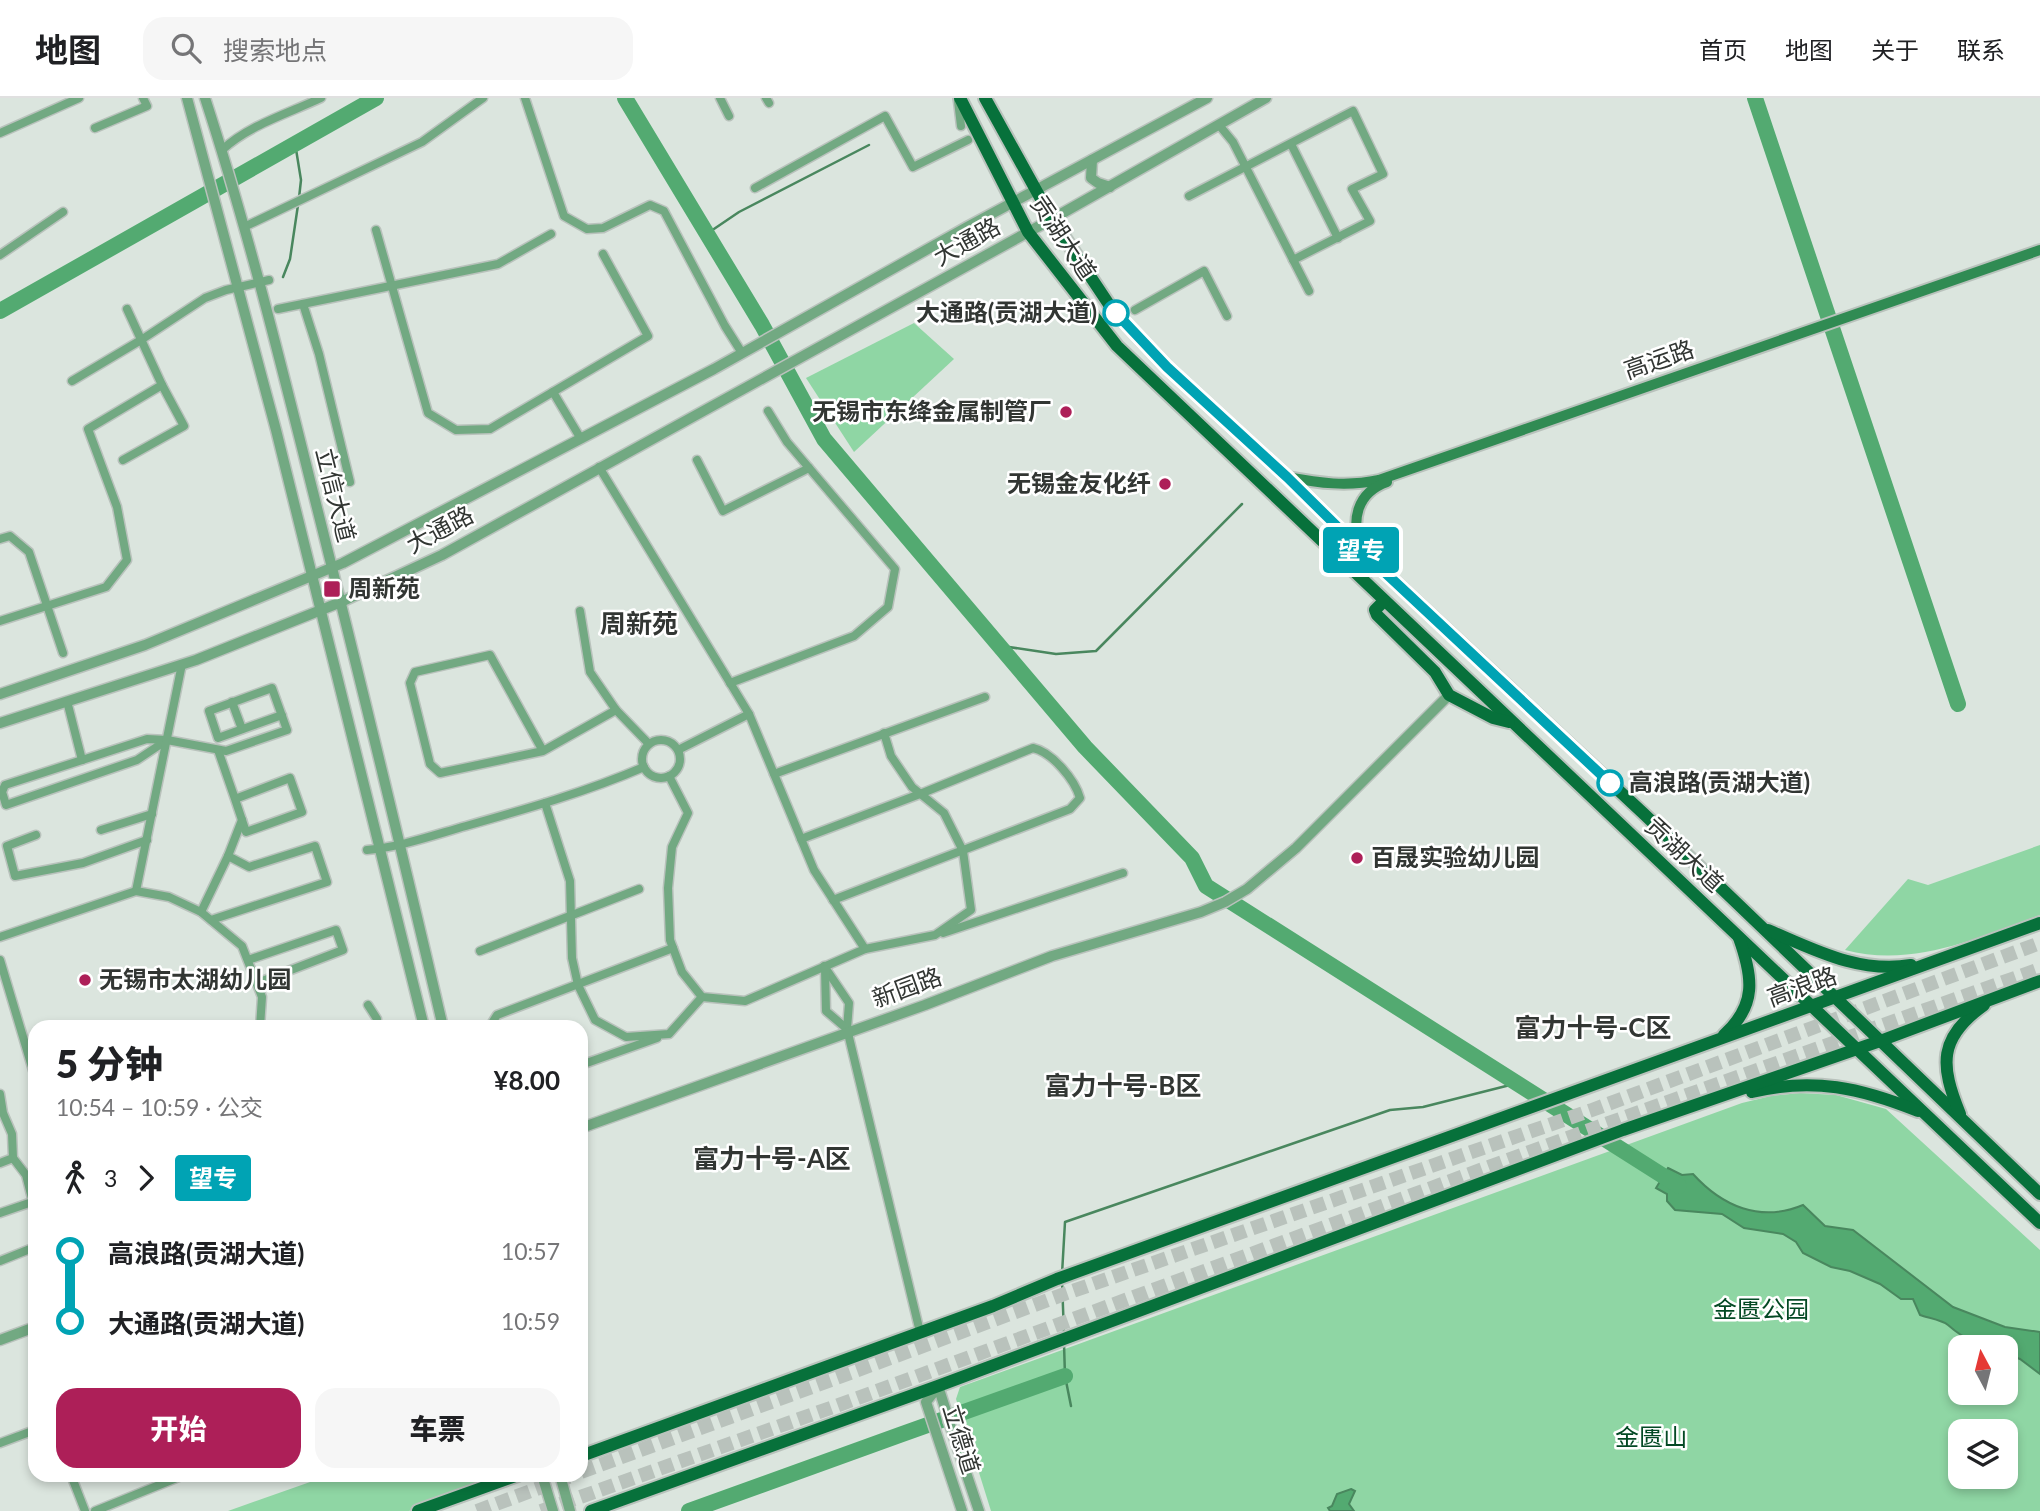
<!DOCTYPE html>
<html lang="zh">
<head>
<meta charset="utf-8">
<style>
	body { margin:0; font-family:Lato,"Noto Sans SC",sans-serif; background:#f6f6f6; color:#202124; height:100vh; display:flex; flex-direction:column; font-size:26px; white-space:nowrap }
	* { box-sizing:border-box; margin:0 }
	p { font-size:23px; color:#757577 }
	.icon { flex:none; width:38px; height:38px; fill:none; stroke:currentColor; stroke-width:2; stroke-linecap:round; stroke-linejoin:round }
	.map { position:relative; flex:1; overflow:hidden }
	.details { position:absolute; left:28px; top:922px; width:560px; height:462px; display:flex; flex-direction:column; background:#fff; border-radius:21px; box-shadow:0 4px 10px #0003 }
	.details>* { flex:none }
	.badge { padding:0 14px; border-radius:5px; font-size:24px; line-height:46px }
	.needle { width:46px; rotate:353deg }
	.fabs { position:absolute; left:1948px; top:1237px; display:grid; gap:14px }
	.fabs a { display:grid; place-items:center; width:70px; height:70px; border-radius:14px; background:#fff; box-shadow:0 4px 10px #0003; font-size:35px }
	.map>.badge { position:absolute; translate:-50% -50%; box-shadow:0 0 0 4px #fff }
	.legs { display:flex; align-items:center; gap:10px; height:77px; padding:0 28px; font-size:23px }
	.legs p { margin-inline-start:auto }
	.overview { display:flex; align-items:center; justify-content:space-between; height:119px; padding:0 28px }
	h1 { font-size:38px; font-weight:800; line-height:52px }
	.button { display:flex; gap:14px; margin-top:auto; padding:14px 28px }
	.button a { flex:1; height:80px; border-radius:21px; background:#ad1f58; color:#fff; font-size:28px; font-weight:800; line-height:80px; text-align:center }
	.button a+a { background:#f6f6f6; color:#202124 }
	ul { padding:0 28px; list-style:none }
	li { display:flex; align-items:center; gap:24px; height:70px; font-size:26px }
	li i { display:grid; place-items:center; width:10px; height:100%; margin:0 9px; background:currentColor }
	li i::after { content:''; width:18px; height:18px; margin:-9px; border:5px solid; border-radius:50%; background:#fff }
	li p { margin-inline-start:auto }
	li:first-child i { background:linear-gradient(#0000 50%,currentColor 0) }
	li:last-child i { background:linear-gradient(currentColor 50%,#0000 0) }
	header { display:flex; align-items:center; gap:42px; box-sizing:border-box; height:98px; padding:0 35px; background:#fff; border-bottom:2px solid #e0e0e0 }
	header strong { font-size:33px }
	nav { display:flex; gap:38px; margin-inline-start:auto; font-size:24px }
	.search { width:490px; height:63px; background:#f6f6f6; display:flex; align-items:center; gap:18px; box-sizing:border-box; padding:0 24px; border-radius:21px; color:#757577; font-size:26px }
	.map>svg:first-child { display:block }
	.green { fill:#8fd6a4; fill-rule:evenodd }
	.water { fill:#53aa71; stroke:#49875e; stroke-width:2 }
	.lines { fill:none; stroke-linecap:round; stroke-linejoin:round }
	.stream { stroke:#49875e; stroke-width:2.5 }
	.river { stroke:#53aa71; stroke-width:16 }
	.trunk-tunnel { stroke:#b9c2bc; stroke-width:14; stroke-dasharray:14 7; stroke-linecap:butt }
	.minor-casing { stroke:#b9c2bc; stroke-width:11 }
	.tertiary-casing { stroke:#b9c2bc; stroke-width:13 }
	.secondary-casing { stroke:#b9c2bc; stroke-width:14 }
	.primary-casing { stroke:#b9c2bc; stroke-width:16 }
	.minor { stroke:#72a982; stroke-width:8 }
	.tertiary { stroke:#72a982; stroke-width:10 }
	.secondary { stroke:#308b53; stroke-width:10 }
	.primary { stroke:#07713b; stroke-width:12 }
	.tertiary-bridge-casing { stroke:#b9c2bc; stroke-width:13; stroke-linecap:butt }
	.tertiary-bridge { stroke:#72a982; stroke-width:10 }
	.line-1-casing { stroke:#fff; stroke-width:16 }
	.line-1 { stroke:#00a3b4; stroke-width:10 }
	.stop-1-dot { fill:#fff; stroke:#00a3b4; stroke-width:3.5 }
	.poi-dot { fill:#ad1f58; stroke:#fff; stroke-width:2.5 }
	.labels { text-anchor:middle; stroke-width:5; stroke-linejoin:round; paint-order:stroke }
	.street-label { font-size:24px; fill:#323633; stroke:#fff }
	.stop-label { font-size:24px; font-weight:bold; fill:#323633; stroke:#fff; text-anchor:end }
	.poi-label { font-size:24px; font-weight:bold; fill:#323633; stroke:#fff; text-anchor:start }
	.park-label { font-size:24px; fill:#034924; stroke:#fff }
	.neighbourhood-label { font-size:26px; font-weight:bold; fill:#323633; stroke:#fff }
</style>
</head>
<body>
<header>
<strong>地图</strong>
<div class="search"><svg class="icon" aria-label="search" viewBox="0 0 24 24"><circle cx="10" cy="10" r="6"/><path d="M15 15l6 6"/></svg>搜索地点</div>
<nav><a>首页</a><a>地图</a><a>关于</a><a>联系</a></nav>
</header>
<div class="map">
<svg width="2040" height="1413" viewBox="0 0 2040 1413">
	<rect width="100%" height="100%" fill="#dbe5de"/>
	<g class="green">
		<path d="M914 225 954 261 854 354 806 280Z"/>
		<path d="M2040 747V817C1977 840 1913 870 1845 852L1908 781 1928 787Z"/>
		<path d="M1800 995 1836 997 1886 1011 2040 1152V1413H991L956 1301 960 1289 1742 1005 1771 998ZM1960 1250H2006V1295H1960ZM1960 1334H2006V1379H1960Z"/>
		<path d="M330 1377H509L409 1413H228Z"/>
	</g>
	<g class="water">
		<path d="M1668 1070 1682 1077 1693 1076C1722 1108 1760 1125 1803 1107L1825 1128 1853 1132 1953 1209 2005 1229 2040 1234V1276L2020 1261 2006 1256V1250C1982 1250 1965 1242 1948 1227 1942 1222 1928 1220 1920 1217L1913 1201H1901L1880 1186 1850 1173 1831 1169 1803 1155 1796 1144 1783 1136 1744 1130 1722 1116 1675 1112 1667 1103V1096L1656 1090Z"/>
		<path d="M1351 1391 1355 1393 1349 1406 1354 1413H1330L1328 1410 1332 1408 1337 1396Z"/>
	</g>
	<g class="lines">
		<g class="stream">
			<path d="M295 45 301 82 299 100"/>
			<path d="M708 135 739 114 869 47"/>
			<path d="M283 179 290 161 298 107"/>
			<path d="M1002 548 1056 556 1096 553 1242 406"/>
			<path d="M1062 1176 1065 1124 1390 1012 1423 1009 1518 985"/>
			<path d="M1062 1183 1064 1236"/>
			<path d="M1064 1246 1065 1278 1071 1308"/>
		</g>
		<g class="river">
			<path d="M625 0 762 227 824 341 1085 649 1192 760 1206 788 1679 1088"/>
			<path d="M1755 0 1958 606"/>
			<path d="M0 213 376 0"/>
			<path d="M689 1413C815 1368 939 1322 1065 1278"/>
		</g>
		<g class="trunk-tunnel">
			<path d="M581 1374 1067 1195 1592 1012 2040 845"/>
			<path d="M477 1413 574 1377"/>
			<path d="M541 1413 836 1308 1606 1026 2040 871"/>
		</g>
		<g class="minor-casing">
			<g id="minor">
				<path d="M525 0 564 118 587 131 603 130 650 107 664 113 725 228 742 255"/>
				<path d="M720 0 729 18"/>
				<path d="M766 0 769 5"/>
				<path d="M958 3 961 28"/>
				<path d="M1219 27 1233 44 1309 193"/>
				<path d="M95 30 147 8 143 0"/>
				<path d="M0 35 79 0"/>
				<path d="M1291 46 1338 140"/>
				<path d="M222 52C249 27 289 15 321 0"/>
				<path d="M755 90 885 18 913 69 968 42"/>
				<path d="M1189 98 1353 13 1383 76 1352 91 1370 123 1293 162"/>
				<path d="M244 129 422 44 483 0"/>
				<path d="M376 132 428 315 456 332 490 331 648 238 603 156"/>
				<path d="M0 157 63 114"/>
				<path d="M303 206 319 256 350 384"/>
				<path d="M278 211 498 166 551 136"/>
				<path d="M1135 212 1204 173 1227 218"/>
				<path d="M72 283 141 242 205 200 226 192 269 182"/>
				<path d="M553 294 581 341"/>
				<path d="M123 362 184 328 162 287"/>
				<path d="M697 362 723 413 809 370"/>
				<path d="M599 369 749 616 678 652"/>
				<path d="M0 441 10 438 29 454 63 555"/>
				<path d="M580 513 590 574 616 612 649 646"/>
				<path d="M0 523 106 489 127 462 117 409 88 331 162 287 127 211"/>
				<path d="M730 585 854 538 888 509 895 471 787 344 768 313"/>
				<path d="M67 603 82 662"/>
				<path d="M232 604 242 631"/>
				<circle cx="661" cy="661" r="19"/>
				<path d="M167 642 147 641 5 687 2 694 6 707 137 662 167 642 226 653 287 632 272 590 209 613 218 640 282 617"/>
				<path d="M218 652 235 701 290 680 302 714 246 734 235 701"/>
				<path d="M543 653 490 557 415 574 410 585 430 666 440 675 543 653 616 612"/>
				<path d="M774 676 985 599"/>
				<path d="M669 678 688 715 672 749 668 790 670 842 682 874 702 899 745 903 865 851 814 772 749 616"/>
				<path d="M545 705 570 783 572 860 578 887 595 922 626 939 669 936 702 899"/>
				<path d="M101 732 152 716"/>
				<path d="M36 737 7 748 15 778 83 765 147 742"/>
				<path d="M801 741 920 696 1033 650C1052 654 1075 682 1080 700L1070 711 833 802"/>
				<path d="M367 752C400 749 434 737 466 728 526 711 586 694 644 669"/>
				<path d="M136 793 182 566"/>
				<path d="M201 814 228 758"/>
				<path d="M211 822 327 784 315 748 249 769 228 758 242 722"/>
				<path d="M943 835 1123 775"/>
				<path d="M0 839 136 793 169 799 201 814 242 848 262 899 260 929"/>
				<path d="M865 851 935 837 971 812 963 753 944 715 912 689 891 658 884 635"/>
				<path d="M480 853 639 791"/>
				<path d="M0 862 35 979"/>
				<path d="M248 862 336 832 343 852 257 885"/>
				<path d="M824 868 849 905 847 931 920 1234"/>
				<path d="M825 871 826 913 847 931"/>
				<path d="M368 907 377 921 376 929"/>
				<path d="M493 929 492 925 497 917 673 850"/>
				<path d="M581 967 657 940"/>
				<path d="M0 996 3 1015 12 1036 13 1060 26 1077 35 1112"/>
				<path d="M0 1065 13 1060"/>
				<path d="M0 1115 32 1104"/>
				<path d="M0 1163 35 1149"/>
				<path d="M0 1345 35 1332"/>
				<path d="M71 1377 85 1413"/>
				<path d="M95 1413 184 1377"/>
			</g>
		</g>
		<g class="tertiary-casing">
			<g id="tertiary">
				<path d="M187 0 276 332 424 929"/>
				<path d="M205 0C247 129 280 262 313 394 358 572 401 750 443 929"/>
				<path d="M1092 62 1091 80 1098 85 1110 89"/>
				<path d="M0 596 145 547 343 465 714 271 967 129 1207 0"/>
				<path d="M0 625 196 562 341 504 442 457 1052 121 1266 0"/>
				<path d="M581 1030 925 907 1052 858 1201 814 1225 804 1247 791 1296 750 1449 597"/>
				<path d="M0 1242 35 1229"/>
				<path d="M938 1288 946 1313"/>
				<path d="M938 1289 926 1304 962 1413"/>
				<path d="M949 1324 979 1413"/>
				<path d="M542 1377 553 1413"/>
				<path d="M560 1377 570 1413"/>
			</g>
		</g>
		<g class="secondary-casing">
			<g id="secondary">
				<path d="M1287 379C1319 385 1347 389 1379 382L2040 152"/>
				<path d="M1361 450C1351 423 1356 395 1387 384"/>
			</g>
		</g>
		<g class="primary-casing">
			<g id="primary">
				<path d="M960 0 1028 134 1117 248 2040 1125"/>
				<path d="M985 0 1052 121 1112 211 1167 269 1287 379 1362 453 1644 716 2040 1096"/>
				<path d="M1384 503 1375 512 1377 517 1435 574 1449 597 1493 620 1509 624"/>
				<path d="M1768 832C1813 851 1859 876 1911 867"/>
				<path d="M1724 937C1757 907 1753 879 1739 840"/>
				<path d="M1752 994C1813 979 1861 990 1918 1013"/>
				<path d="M1960 1016C1940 967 1938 940 1984 907"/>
				<path d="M581 1358 993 1208 1057 1181 2040 825"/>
				<path d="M418 1413 518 1377"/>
				<path d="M591 1413 938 1288 1623 1032 1880 943 2040 883"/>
			</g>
		</g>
		<use href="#minor" class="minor"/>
		<use href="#tertiary" class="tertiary"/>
		<use href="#secondary" class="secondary"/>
		<use href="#primary" class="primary"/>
		<g class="tertiary-bridge-casing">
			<path id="tertiary-bridge" d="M946 1313 949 1324"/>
		</g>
		<use href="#tertiary-bridge" class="tertiary-bridge"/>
	</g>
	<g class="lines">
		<g class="line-1-casing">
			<path id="line-1" d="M1116 215 1167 269 1287 379 1362 453 1610 685"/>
		</g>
		<use href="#line-1" class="line-1"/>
	</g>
	<g class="stop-1-dot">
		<circle cx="1116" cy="215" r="12"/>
		<circle cx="1610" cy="685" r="12"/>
	</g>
	<g class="poi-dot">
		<circle cx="1066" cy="314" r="7"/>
		<circle cx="1165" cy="386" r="7"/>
		<rect x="323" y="482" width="18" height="18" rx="3.5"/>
		<circle cx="1357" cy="760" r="7"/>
		<circle cx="85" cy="882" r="7"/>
	</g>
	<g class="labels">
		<g class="street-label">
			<text transform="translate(1063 140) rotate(56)" y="8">贡湖大道</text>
			<text transform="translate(967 144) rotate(-29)" y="8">大通路</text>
			<text transform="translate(1659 262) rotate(-19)" y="8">高运路</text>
			<text transform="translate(335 397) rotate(76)" y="8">立信大道</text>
			<text transform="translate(440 432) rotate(-28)" y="8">大通路</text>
			<text transform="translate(1684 757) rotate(43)" y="8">贡湖大道</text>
			<text transform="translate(1802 889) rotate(-20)" y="8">高浪路</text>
			<text transform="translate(907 890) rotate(-20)" y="8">新园路</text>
			<text transform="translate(961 1341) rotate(73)" y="8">立德道</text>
		</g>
		<g class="stop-label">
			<text x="1097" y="223">大通路(贡湖大道)</text>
			<text x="1629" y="693" text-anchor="start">高浪路(贡湖大道)</text>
		</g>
		<g class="poi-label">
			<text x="1052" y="322" text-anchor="end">无锡市东绛金属制管厂</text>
			<text x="1151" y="394" text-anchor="end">无锡金友化纤</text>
			<text x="348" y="499">周新苑</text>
			<text x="1371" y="768">百晟实验幼儿园</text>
			<text x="99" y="890">无锡市太湖幼儿园</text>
		</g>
		<g class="park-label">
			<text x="1761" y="1220">金匮公园</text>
			<text x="1651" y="1348">金匮山</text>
		</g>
		<g class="neighbourhood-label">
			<text x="639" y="535">周新苑</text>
			<text x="1593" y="939">富力十号-C区</text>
			<text x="1123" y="997">富力十号-B区</text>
			<text x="772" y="1070">富力十号-A区</text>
		</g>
	</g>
</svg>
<div class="fabs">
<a><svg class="needle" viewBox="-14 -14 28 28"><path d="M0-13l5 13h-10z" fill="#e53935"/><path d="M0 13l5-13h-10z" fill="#757577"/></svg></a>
<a><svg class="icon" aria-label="layers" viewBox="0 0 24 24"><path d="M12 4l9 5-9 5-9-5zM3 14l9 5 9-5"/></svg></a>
</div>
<b class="badge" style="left:1361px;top:452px;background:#00a3b4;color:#fff">望专</b>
<section class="details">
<div class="overview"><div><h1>5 分钟</h1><p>10:54 – 10:59 · 公交</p></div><b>¥8.00</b></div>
<div class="legs"><svg class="icon" aria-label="walk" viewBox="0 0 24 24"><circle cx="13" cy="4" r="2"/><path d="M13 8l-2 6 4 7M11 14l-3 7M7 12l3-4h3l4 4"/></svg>3<svg class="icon" aria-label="forward" viewBox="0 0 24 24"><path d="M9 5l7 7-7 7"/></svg><b class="badge" style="background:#00a3b4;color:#fff">望专</b></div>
<ul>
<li><i style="color:#00a3b4"></i><b>高浪路(贡湖大道)</b><p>10:57</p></li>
<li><i style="color:#00a3b4"></i><b>大通路(贡湖大道)</b><p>10:59</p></li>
</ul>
<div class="button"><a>开始</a><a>车票</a></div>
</section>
</div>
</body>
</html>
